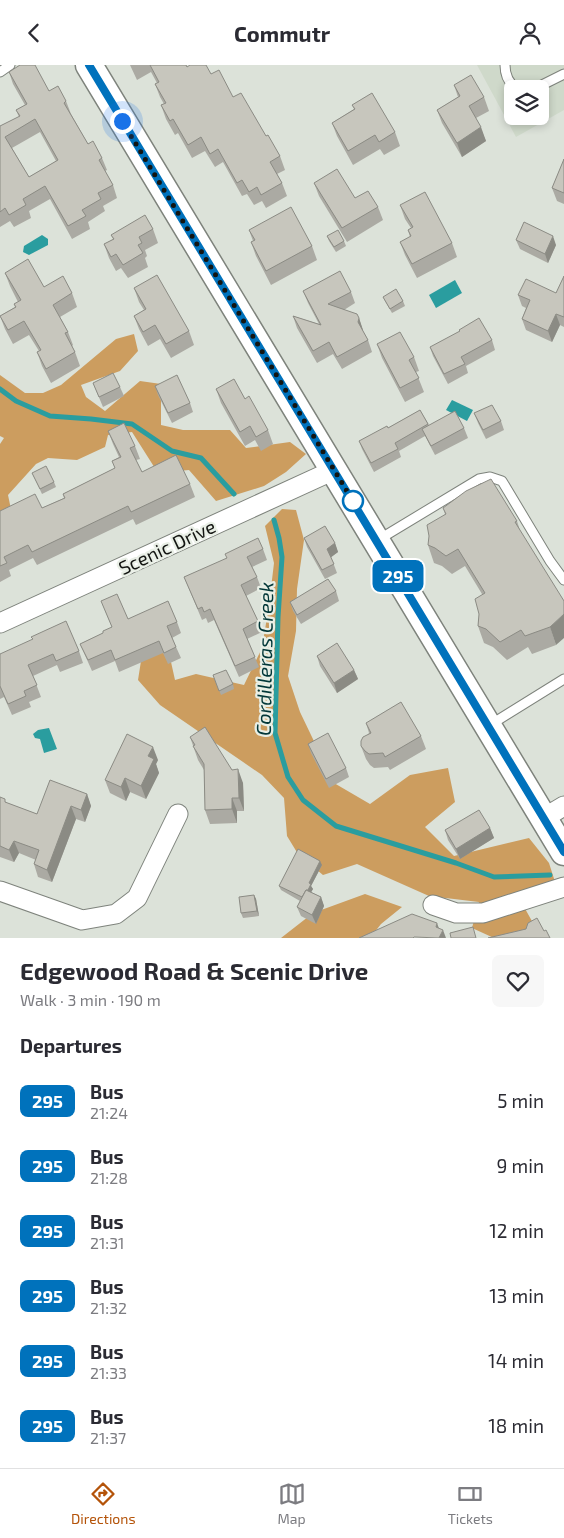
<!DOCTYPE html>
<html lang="en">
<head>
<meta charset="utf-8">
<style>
	body { margin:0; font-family:"Exo 2",sans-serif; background:#f7f7f7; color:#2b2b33; height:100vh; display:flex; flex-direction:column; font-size:19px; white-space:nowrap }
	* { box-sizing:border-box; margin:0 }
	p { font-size:16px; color:#7c7c81 }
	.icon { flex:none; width:28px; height:28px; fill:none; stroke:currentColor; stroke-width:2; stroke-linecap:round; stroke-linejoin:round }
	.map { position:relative; height:873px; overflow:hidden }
	.panel { display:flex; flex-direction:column; background:#fff; flex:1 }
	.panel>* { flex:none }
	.badge { padding:0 10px; border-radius:8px; font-size:18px; line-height:32px }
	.fabs { position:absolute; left:504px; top:15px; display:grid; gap:10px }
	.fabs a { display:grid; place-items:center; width:45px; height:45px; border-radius:8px; background:#fff; box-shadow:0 2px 8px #0003; font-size:25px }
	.you { position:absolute; width:25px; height:25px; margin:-12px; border:4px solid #fff; border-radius:50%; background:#1a73e8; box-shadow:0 0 0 8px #1a73e833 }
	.map>.badge { position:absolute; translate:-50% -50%; box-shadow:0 0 0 2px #fff }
	h2 { padding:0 20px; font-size:19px; line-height:45px }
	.round { display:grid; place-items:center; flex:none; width:52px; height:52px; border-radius:8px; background:#f7f7f7 }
	.head { display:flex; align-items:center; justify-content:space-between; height:85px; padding:0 20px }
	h1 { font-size:24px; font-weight:700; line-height:38px }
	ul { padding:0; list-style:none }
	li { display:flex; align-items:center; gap:15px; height:65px; padding:0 20px }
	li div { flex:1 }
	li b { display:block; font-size:19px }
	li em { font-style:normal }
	li .badge { min-width:55px; font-weight:700; text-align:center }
	header { display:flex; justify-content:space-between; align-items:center; height:65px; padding:0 20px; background:#fff; font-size:22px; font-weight:700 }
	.tab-bar { display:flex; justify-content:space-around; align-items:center; height:70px; border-top:1px solid #e1e1e2; background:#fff; font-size:14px; color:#7c7c81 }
	.tab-bar a { display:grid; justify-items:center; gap:2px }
	.tab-bar .current { color:#b45309 }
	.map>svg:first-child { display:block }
	.built { fill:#cfd9ca; fill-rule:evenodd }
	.forest { fill:#cc9d5f }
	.water { fill:#2a9d9f }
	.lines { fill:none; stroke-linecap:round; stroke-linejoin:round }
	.stream { stroke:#2a9d9f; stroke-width:5 }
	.service-casing { stroke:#7e837c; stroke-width:11 }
	.minor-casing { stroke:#7e837c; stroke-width:21 }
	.secondary-casing { stroke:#7e837c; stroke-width:29 }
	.service { stroke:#fff; stroke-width:9 }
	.minor { stroke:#fff; stroke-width:19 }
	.secondary { stroke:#fff; stroke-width:26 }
	.wall { fill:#abaaa3; fill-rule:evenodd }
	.shaded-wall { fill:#8b8b84 }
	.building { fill:#c7c6bd; stroke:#8b8b84; fill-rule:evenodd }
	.line-casing { stroke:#fff; stroke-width:11 }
	.line { stroke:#0072bc; stroke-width:8 }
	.walk { stroke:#131512; stroke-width:5; stroke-dasharray:0 9 }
	.stop-dot { fill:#fff; stroke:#0072bc; stroke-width:2.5 }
	.labels { text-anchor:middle; stroke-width:4.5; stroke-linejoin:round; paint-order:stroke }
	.street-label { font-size:19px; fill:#131512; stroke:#e9efe6 }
	.water-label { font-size:20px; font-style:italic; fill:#023738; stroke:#e9efe6 }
</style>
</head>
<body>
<header><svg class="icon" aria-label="back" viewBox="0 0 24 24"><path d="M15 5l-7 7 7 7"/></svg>Commutr<svg class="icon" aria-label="person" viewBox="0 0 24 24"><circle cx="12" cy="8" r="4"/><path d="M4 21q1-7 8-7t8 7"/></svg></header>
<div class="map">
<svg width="564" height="873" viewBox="0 0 564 873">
	<rect width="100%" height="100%" fill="#dce2d9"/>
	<path class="built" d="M477 0H564V45L516 72ZM512 24H540V51H512Z"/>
	<g class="forest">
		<path d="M134 269 138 286 120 306 81 320 86 332 105 346 140 316 161 319V360L183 365H230L246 383 290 377 306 389 286 407 264 421 216 436 189 405 158 408 132 367 108 370 105 382 77 395 48 393 36 399 8 430 17 473 0 457V379L4 373 0 371V310L25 328H43L61 320 116 274Z"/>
		<path d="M282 444 296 445 304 475 297 524 296 566 288 611 300 647 334 718 370 739 410 710 448 703 455 737 425 762 454 791 529 773 549 798 556 820 523 840 538 867 494 873 472 863 479 837 429 831 357 799 323 810 298 789 287 771 284 733 262 710 160 640 138 615 141 596 154 581 169 588 175 615 196 609 244 620 262 583 269 540 274 498 265 461Z"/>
		<path d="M365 829 402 842 381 859 370 873H281L313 848Z"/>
	</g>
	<g class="water">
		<path d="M42 170 48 174V180L29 190 23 187 24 181Z"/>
		<path d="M455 215 462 228 436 243 429 230Z"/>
		<path d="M452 335 473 345 467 356 446 345Z"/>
		<path d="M49 663 57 684 44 688 40 674 35 673 33 669 38 665Z"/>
	</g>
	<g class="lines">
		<g class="stream">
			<path d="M0 324 16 336 50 351 91 354 132 359 172 386 201 393 234 429"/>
			<path d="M274 455 279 473 282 492 278 552 275 668 288 712 303 735 336 761 456 798 494 812 550 810"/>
		</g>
		<g class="service-casing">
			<g id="service">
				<path d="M505 0C505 10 508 18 517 24"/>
				<path d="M0 7 10 0"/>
				<path d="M534 24 564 9"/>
				<path d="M378 475 479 414 490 412 502 416 550 496 564 515"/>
				<path d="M490 660 564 614"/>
			</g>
		</g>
		<g class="minor-casing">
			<g id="minor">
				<path d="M0 558 334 405"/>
				<path d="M544 753 564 741"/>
				<path d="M0 826 82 855 116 849 137 833 178 749"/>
				<path d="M433 840 456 848H483L564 822"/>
			</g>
		</g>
		<g class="secondary-casing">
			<path id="secondary" d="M89 0 564 787"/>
		</g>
		<use href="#service" class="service"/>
		<use href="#minor" class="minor"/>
		<use href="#secondary" class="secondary"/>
	</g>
	<g class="wall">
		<path d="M130 0H186L187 2 211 9 233 32 266 71 280 91 285 105 277 109 282 118 287 131 266 143 262 136 254 140 247 129 242 131 223 97 215 102 205 86 192 93 178 68 175 70 166 54 161 40 164 39 160 32 155 19 157 18 151 7 137 15Z"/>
		<path d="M9 7 49 26 66 36 71 49 88 79 102 93 107 105 105 106 113 120 117 133 103 141 105 146 88 157 90 164 72 174 50 134 29 146 31 153 14 162 10 156 0 162V61L19 52 16 45 25 40 13 19ZM40 67 56 96 29 112 12 83Z"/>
		<path d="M454 20 484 32 489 46 476 53 486 76 462 92 442 58 437 45 458 32Z"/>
		<path d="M352 40 395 67 400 81 384 90 380 84 353 100 337 71 332 58 354 44Z"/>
		<path d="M564 94V139L557 136 552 123Z"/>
		<path d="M314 118 378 142 383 155 347 177 319 131Z"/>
		<path d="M400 140 452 178 457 192 417 213 405 190 400 177 410 172 408 165 411 163 405 154Z"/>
		<path d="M153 164 158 178 145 185 147 191 145 193 148 202 128 213 121 203 116 206 109 193 104 179 113 174 111 170Z"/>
		<path d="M249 165 312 181 317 195 271 220 256 191 251 177 253 176Z"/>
		<path d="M327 171 344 176 346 181 336 187 329 176Z"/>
		<path d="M516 175 556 180 548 198 520 184Z"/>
		<path d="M5 208 44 222 72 228 77 242 60 252 68 267 73 280 72 281 75 287 80 301 51 318 42 301 37 287 39 286 29 270 13 279 5 264 0 251 15 242 14 239 18 237 10 221Z"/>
		<path d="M564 211V262L560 260 552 277 526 265 522 254 526 243 522 241 518 230 556 228Z"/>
		<path d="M134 223 189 266 194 280 171 293 160 274 148 281 139 264 134 251 144 245 139 237Z"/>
		<path d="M303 226 351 227 355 238 344 245 359 253 363 266 368 275 372 287 342 304 333 289 317 298 297 263 293 251 319 259 308 238Z"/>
		<path d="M383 232 403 236 405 241 392 248 385 236Z"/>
		<path d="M492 275 495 285 466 301 468 308 448 319 433 291 430 282Z"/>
		<path d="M377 279 414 292 419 306 416 307 424 327 405 337 382 293Z"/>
		<path d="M93 318 120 322 124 331 103 342Z"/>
		<path d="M155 321 190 338 193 347 172 358 158 330Z"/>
		<path d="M216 324 245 334 268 365 273 379 261 386 255 375 245 381 221 338Z"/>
		<path d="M420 345 429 360 464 363 468 373 435 390 425 371 399 386 401 392 374 407 362 384 359 376 388 363Z"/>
		<path d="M474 348 501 356 504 365 486 374 478 358Z"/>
		<path d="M108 366 135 381 140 394 136 395 142 407 190 419 195 432 136 460 133 454 37 500 33 493 9 505 11 511 0 517V446L42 443 64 433 63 429 115 403 112 396 119 392 113 379Z"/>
		<path d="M32 408 54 417 56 422 42 429Z"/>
		<path d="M443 443 517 456 556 580 532 589 528 582 507 595 493 582 484 578 478 561 482 529 465 501 452 509 442 501 434 498 428 480 445 449Z"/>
		<path d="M304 473 335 478 338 487 331 492 337 508 325 514 307 482Z"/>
		<path d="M263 484 267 495 252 502 257 512 261 523 246 531 258 556 262 567 247 574 259 602 239 612 214 555 208 558 206 553 202 555 184 512Z"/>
		<path d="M336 526 339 536 301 559 293 546 290 537Z"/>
		<path d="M101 536 128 554 177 557 181 568 172 573 181 593 168 599 163 588 119 607 115 596 92 606 80 579 103 568 112 562Z"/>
		<path d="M79 586 83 598 60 607 57 600 33 611 41 632 29 637 31 642 12 650 4 632 0 634V589Z"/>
		<path d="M317 591 354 605 358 614 337 628 320 601Z"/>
		<path d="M213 610 233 619 234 624 221 630Z"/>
		<path d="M366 658 421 671 426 684 390 705 388 702 374 703 370 700 366 694 361 681 369 668Z"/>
		<path d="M190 672 232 705 243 718 244 746H237V758L210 759 205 745 204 705 198 695Z"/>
		<path d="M308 679 346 703 349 712 329 723 311 688Z"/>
		<path d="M158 695 156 699 159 708 146 734 130 727 126 736 110 728 105 715Z"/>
		<path d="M87 729 91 741 85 757 76 754 52 817 38 812 34 799 36 795 19 788 14 797 0 792V732L7 738 37 749Z"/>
		<path d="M490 763 494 773 460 794 448 775 445 765Z"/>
		<path d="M322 800 311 821 313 824 311 827 321 832 324 841 316 859 301 851 297 842 300 836 281 825 279 821Z"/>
		<path d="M254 830 256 834 259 851 243 853 241 848Z"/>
	</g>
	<g class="shaded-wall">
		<path d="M481 62 486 76 462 92 457 78Z"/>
		<path d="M553 171 556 180 548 198 545 189Z"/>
		<path d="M556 249 560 260 552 277 548 266Z"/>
		<path d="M359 253 363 265 362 269 358 257Z"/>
		<path d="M335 478 338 487 330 493 327 484Z"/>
		<path d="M564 549V573L556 580 550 562Z"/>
		<path d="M354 605 358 614 337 628 334 618Z"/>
		<path d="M153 682 158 695 156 699 159 708 146 734 141 721 148 691Z"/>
		<path d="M238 704 243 718 244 746 239 733Z"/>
		<path d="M125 713 130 727 126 736 121 722Z"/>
		<path d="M87 729 91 741 85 757 81 745Z"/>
		<path d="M232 733 237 746V758L232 744Z"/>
		<path d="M71 741 76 754 52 817 47 805Z"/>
		<path d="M490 763 494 773 460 794 456 784Z"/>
		<path d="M14 776 19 788 14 797 9 785Z"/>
		<path d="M320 796 322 800 311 821 313 824 305 838 309 818Z"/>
		<path d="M254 830 256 834 259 851 257 846Z"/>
		<path d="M321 832 324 841 316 859 312 850Z"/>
		<path d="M437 858 441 869 443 865 446 873H439L436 862Z"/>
	</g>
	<g class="building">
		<path d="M20 0H35L49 26 58 21 66 36 64 38 88 79 93 76 102 93 99 95 113 120 98 128 101 134 82 145 86 151 68 161 45 121 23 134 26 140 9 150 5 143 0 147V61L20 51 16 45 27 39 9 7ZM35 54 58 95 29 112 5 72Z"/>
		<path d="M150 0H186L187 2 190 0H206L211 9 219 5 233 32 241 28 266 71 268 70 280 91 270 97 282 118 261 130 257 122 249 127 242 115 237 118 218 84 210 89 201 72 188 80 173 54 170 56 161 40 166 38 155 19 159 17Z"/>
		<path d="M471 10 484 32 469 41 481 62 457 78 437 45 460 31 454 20Z"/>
		<path d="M372 28 395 67 379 77 375 70 348 86 332 58 355 44 352 40Z"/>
		<path d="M564 94V128L552 123Z"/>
		<path d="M337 104 355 133 368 126 378 142 342 163 314 118Z"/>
		<path d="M425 127 452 178 412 199 400 177 411 171 408 165 413 162 400 140Z"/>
		<path d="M291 142 312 181 266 206 251 177 255 175 249 165Z"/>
		<path d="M145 150 153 164 139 172 142 178 138 180 143 188 123 200 116 189 111 192 104 179 114 174 111 170Z"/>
		<path d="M524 157 553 171 545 189 516 175Z"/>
		<path d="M338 165 344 176 334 182 327 171Z"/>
		<path d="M28 194 44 222 63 211 72 228 53 240 68 267 65 268 75 287 46 304 37 287 41 285 24 256 8 265 0 251 16 242 14 239 21 235 5 208Z"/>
		<path d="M340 206 351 227 328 239 357 249 359 253 358 257 368 275 337 292 329 277 313 286 293 251 321 260 303 226Z"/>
		<path d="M157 210 189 266 166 279 155 260 143 267 134 251 146 244 134 223Z"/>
		<path d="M564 211V252L556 249 548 266 522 254 530 235 518 230 526 214 556 228Z"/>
		<path d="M396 224 403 236 390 244 383 232Z"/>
		<path d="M479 253 492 275 461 292 465 299 444 309 430 282 460 266 459 265Z"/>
		<path d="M400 267 414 292 409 295 419 313 400 323 377 279Z"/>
		<path d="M113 308 120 322 99 332 93 318Z"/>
		<path d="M177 310 190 338 168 348 155 321Z"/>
		<path d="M234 314 245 334 249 331 268 365 256 372 250 361 240 367 216 324Z"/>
		<path d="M492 340 501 356 483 365 474 348Z"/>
		<path d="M420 345 428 359 395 378 398 384 371 398 359 376 387 361 388 363Z"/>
		<path d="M455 346 464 363 431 381 422 364Z"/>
		<path d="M124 358 135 381 130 383 142 407 176 390 190 419 131 447 128 441 32 487 28 480 4 492 7 498 0 501V446L35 429 42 443 65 433 63 429 115 403 112 396 121 392 108 366Z"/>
		<path d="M46 401 54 417 40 424 32 408Z"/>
		<path d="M491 414 517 456 515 457 564 536V549L550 562 525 571 521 565 500 577 486 564 478 561 479 549 475 534 485 528 458 484 446 491 435 483 428 480 429 471 427 460 446 449 443 443 466 426Z"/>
		<path d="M325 461 335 478 327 484 334 499 322 505 304 473Z"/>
		<path d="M258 473 263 484 247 492 257 512 241 520 258 556 243 564 255 592 235 601 210 544 204 547 202 542 198 544 184 512 227 493 225 489Z"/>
		<path d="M328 514 336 526 297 550 290 537Z"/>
		<path d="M117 529 128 554 168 536 177 557 167 561 176 582 164 588 159 576 115 595 111 585 88 595 80 579 103 568V566L112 562 101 536Z"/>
		<path d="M66 556 79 586 56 596 53 589 28 600 37 620 24 626 26 631 8 639 0 621V589L33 574 31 572Z"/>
		<path d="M337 578 354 605 334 618 317 591Z"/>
		<path d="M226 605 233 619 219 626 213 610Z"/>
		<path d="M401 637 421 671 385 692 383 688 369 689 365 686 361 681V676L363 672 371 668 366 658Z"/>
		<path d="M205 662 232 705 238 704 239 733H232V744L205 745 204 699 193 681 195 680 190 672Z"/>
		<path d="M328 668 346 703 326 714 308 679Z"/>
		<path d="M127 669 153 682 148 691 154 694 141 721 125 713 121 722 105 715Z"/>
		<path d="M50 715 87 729 81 745 71 741 47 805 34 799 39 785 14 776 9 785 0 781V732L5 734V737L37 749Z"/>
		<path d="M479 745 490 763 456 784 445 765Z"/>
		<path d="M298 784 320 796 309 818 311 819 308 825H306L302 832 279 821Z"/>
		<path d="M306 825 321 832 312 850 297 842Z"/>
		<path d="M254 830 257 846 241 848 239 832Z"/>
		<path d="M412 849 437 858 436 862 443 865 439 873 414 872 413 873H359Z"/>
		<path d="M537 853 544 866 546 865 550 873H488L526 864 528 858Z"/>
		<path d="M473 862 476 873H451L450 868Z"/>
	</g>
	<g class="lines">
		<g class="line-casing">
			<path id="line" d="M89 0 564 787"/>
		</g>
		<use href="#line" class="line"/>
		<path class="walk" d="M122 56 353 436"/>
	</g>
	<circle class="stop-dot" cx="353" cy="436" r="10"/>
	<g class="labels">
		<g class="street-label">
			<text transform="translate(167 482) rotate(-25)" y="7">Scenic Drive</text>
		</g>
		<g class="water-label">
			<text transform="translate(265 594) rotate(-89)" y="7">Cordilleras Creek</text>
		</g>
	</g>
</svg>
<div class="fabs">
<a><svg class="icon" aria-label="layers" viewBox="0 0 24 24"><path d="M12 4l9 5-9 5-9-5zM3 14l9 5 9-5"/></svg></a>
</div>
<div class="you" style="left:122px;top:56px"></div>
<b class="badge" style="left:398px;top:511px;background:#0072bc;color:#fff">295</b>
</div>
<section class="panel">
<div class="head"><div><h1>Edgewood Road &amp; Scenic Drive</h1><p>Walk · 3 min · 190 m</p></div><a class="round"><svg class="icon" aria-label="heart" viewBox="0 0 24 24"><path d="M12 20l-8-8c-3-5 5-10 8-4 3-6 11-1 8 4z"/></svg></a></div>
<h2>Departures</h2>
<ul>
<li><span class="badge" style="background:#0072bc;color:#fff">295</span><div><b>Bus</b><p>21:24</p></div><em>5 min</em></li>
<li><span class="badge" style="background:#0072bc;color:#fff">295</span><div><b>Bus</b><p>21:28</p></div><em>9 min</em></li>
<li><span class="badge" style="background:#0072bc;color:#fff">295</span><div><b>Bus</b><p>21:31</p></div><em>12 min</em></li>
<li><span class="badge" style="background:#0072bc;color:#fff">295</span><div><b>Bus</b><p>21:32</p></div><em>13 min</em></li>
<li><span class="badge" style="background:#0072bc;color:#fff">295</span><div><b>Bus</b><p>21:33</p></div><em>14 min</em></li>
<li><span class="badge" style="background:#0072bc;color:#fff">295</span><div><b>Bus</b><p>21:37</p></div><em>18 min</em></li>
</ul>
</section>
<nav class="tab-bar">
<a class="current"><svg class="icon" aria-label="directions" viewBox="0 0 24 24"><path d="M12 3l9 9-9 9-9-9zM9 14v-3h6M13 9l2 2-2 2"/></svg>Directions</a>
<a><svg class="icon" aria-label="map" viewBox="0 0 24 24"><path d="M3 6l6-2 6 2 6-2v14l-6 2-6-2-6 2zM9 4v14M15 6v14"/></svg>Map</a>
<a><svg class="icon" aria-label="tickets" viewBox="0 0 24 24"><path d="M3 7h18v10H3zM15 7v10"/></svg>Tickets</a>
</nav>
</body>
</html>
